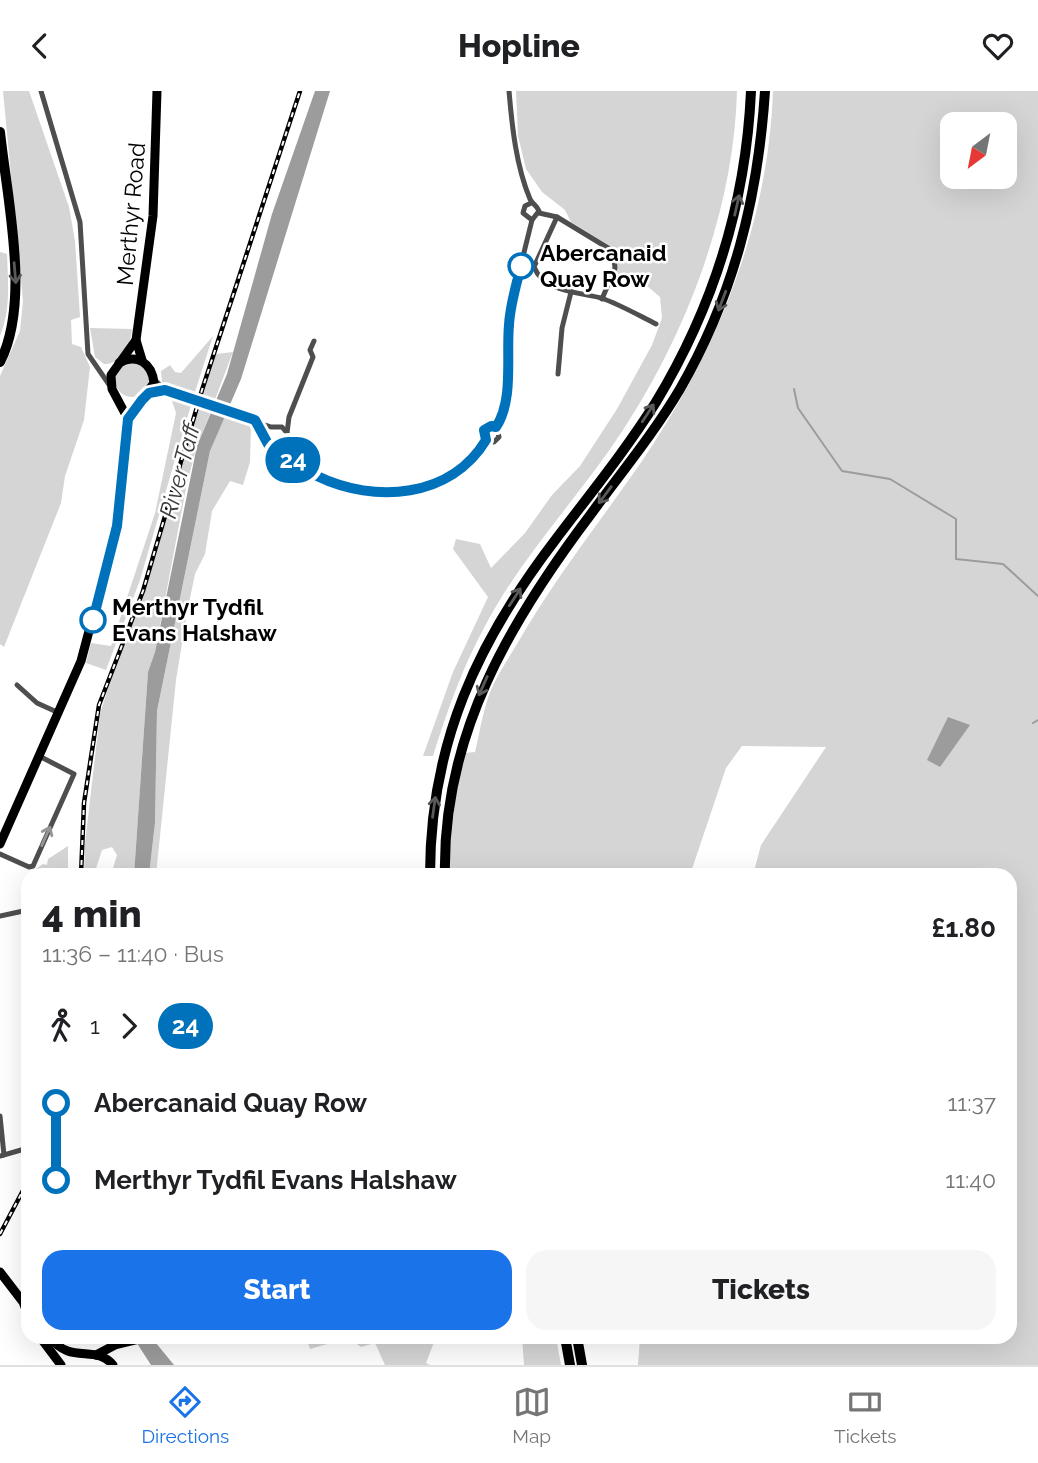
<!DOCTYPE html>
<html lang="en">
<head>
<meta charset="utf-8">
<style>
	body { margin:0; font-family:Raleway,sans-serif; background:#f6f6f6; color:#202124; height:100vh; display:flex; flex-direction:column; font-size:26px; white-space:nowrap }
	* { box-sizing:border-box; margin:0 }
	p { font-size:23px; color:#757577 }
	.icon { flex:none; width:38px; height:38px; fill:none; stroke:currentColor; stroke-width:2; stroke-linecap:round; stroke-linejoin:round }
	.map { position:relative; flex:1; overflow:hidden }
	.drawer { position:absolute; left:21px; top:777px; width:996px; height:476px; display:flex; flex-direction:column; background:#fff; border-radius:21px; box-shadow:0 7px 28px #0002 }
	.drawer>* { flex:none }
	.badge { padding:0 14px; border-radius:23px; font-size:24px; line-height:46px }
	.needle { width:46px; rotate:212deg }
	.fabs { position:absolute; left:940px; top:21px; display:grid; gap:14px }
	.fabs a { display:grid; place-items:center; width:77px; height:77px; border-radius:14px; background:#fff; box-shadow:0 7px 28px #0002; font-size:35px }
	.map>.badge { position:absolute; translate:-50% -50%; box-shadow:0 0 0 4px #fff }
	.legs { display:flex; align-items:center; gap:10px; height:77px; padding:0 21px; font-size:23px }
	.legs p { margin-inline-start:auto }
	.overview { display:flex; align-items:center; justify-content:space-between; height:119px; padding:0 21px }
	h1 { font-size:38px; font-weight:800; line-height:52px }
	.button { display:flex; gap:14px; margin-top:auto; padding:14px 21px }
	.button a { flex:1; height:80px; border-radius:21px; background:#1a73e8; color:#fff; font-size:28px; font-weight:800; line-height:80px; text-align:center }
	.button a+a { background:#f6f6f6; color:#202124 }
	ul { padding:0 21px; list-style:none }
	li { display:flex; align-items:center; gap:24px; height:77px; font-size:26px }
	li i { display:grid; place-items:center; width:10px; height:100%; margin:0 9px; background:currentColor }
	li i::after { content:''; width:18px; height:18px; margin:-9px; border:5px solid; border-radius:50%; background:#fff }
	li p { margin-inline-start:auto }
	li:first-child i { background:linear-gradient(#0000 50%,currentColor 0) }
	li:last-child i { background:linear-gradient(currentColor 50%,#0000 0) }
	header { display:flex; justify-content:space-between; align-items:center; height:91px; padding:0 21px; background:#fff; font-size:32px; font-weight:800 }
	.dock { display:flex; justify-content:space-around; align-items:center; height:98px; border-top:2px solid #e0e0e0; background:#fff; font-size:19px; color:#757577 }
	.dock a { display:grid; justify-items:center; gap:4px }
	.dock .current { color:#1a73e8 }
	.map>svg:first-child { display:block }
	.green { fill:#d5d5d5; fill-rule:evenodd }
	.water { fill:#9c9c9c }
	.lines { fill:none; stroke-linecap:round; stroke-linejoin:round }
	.stream { stroke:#9c9c9c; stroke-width:2 }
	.street { stroke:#4e4e4e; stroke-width:5 }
	.primary { stroke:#000; stroke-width:9 }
	.highway { stroke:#000; stroke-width:10 }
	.rail-casing { stroke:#000; stroke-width:4.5 }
	.rail { stroke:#fff; stroke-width:2; stroke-dasharray:5; stroke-linecap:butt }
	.oneway { stroke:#595959 }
	.oneway2 { stroke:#959595 }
	.line-1-casing { stroke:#fff; stroke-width:16 }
	.line-1 { stroke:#0072bc; stroke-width:10 }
	.stop-1-dot { fill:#fff; stroke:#0072bc; stroke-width:3.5 }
	.labels { text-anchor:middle; stroke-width:5; stroke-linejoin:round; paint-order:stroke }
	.street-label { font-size:23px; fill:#000; stroke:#fff }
	.stop-label { font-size:23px; font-weight:bold; fill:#000; stroke:#fff; text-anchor:start }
	.water-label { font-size:24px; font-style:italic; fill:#3d3d3d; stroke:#fff }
</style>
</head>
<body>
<header><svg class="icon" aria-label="back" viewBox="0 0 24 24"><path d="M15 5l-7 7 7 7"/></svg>Hopline<svg class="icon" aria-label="heart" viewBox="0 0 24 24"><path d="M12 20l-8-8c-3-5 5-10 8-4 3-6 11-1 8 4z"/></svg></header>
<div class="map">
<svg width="1038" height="1274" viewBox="0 0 1038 1274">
	<rect width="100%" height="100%" fill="#fff"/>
	<g class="green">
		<path d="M3 0H29L69 116 75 150 80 226 71 229 72 253 81 256 90 276 84 329 65 385 61 412 4 556 0 553V285L20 240 23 210Z"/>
		<path d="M516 0H737C734 119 686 244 621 342 578 407 523 464 486 533 463 575 447 620 433 665H423L453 581 488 506 453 458 456 448 480 453 491 477 525 442 552 404 580 375 617 318 652 254 662 227 660 206 646 194 616 183 615 158 571 131 565 119 542 101 526 78 518 45Z"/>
		<path d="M773 0H1038V1274H638L640 1246H1010V784H753L761 754 826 656 742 655 726 677 690 784H449C451 742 454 702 465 662L475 661C480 641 483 618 491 599 497 584 508 568 517 553 552 492 593 440 633 383 713 269 768 140 773 0ZM952 33H1004V86H952Z"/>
		<path d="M0 161 7 163C8 192 11 218 0 245Z"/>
		<path d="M90 237 132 238C131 253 121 274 104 273L95 266Z"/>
		<path d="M213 245 194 304 162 292 161 280 170 274 175 281 181 282Z"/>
		<path d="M233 261 214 311 202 307 216 263Z"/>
		<circle cx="132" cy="289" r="17"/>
		<path d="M174 308 191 314 140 489 106 579 86 572 91 552 111 555 155 422 176 322 172 310Z"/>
		<path d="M199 316 211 320 197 355 187 392 155 561 148 581 134 784H111L117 764 112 756 102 759 94 784H84L85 752 100 623 113 581 145 501Z"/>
		<path d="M224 324 251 335 250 371 243 394 230 390 212 420 205 463 195 483 187 522 176 589 156 784H149L155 732 157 620 210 360Z"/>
		<path d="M68 755V784H28V787L27 784 43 773 47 774 48 768Z"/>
		<path d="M328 1246H357L384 1251 404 1246H436L426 1272 430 1274H385L375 1252 361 1256 348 1247 310 1258 308 1252Z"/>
		<path d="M522 1246H556L561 1274H524Z"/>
	</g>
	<g class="water">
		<path d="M315 0H330L241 288 210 360 157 620 155 732 149 784H134L148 581 155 561 197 355 227 283 272 123Z"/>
		<path d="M948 626 970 634 940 676 927 669Z"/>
		<path d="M133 1246H151L174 1274H151Z"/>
	</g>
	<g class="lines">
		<g class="stream">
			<path d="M794 298 798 317 842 380 890 388 956 428V468L1003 473 1038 505"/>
			<path d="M1033 632 1038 629"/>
		</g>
		<g class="street">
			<path d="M41 0 80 131 88 263 110 295"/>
			<path d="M531 112 525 115 523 122 532 129"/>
			<path d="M539 122 557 126 613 160 615 177 602 208"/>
			<path d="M557 126 534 176C544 201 578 201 601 207 619 213 638 224 656 233"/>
			<path d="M558 283 562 237 571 201"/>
			<path d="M155 289 165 299 176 303 271 336H282L287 342 294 371"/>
			<path d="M255 329 268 353C273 356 277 356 282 360 290 366 297 375 307 380 348 406 415 411 455 382 465 375 480 364 484 352 486 347 483 343 486 337L496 336"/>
			<path d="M287 342 289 326 313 266 310 259 314 250"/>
			<path d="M486 349 494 351 499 346 496 336 506 298 512 210 532 129 539 120C537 114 532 113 530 108 516 75 512 35 509 0"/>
			<path d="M17 594 37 612 59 622"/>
			<path d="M0 763 29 776 33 775 74 683 41 666"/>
			<path d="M0 825 28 819"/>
			<path d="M0 1025 4 1064"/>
			<path d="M0 1065 28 1057"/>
			<path d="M517 1246 518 1248"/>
		</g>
		<g class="primary">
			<path d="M142 269 136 249 153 125 157 0"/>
			<path d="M128 328 112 298 111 284 136 249"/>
			<path d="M0 753 81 570 117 435 128 328 154 292C152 272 137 262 119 272"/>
			<path d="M0 1181 23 1211 28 1224"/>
			<path d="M40 1246 61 1274"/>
			<path d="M50 1246C70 1274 96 1253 113 1274"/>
			<path d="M96 1264 115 1254 148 1246"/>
		</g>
		<g class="highway">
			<path d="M0 41C7 108 31 211 0 271"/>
			<path d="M430 784C430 653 477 551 556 448 590 403 626 359 656 311 714 215 746 112 751 0"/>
			<path d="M445 784C442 645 510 530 591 423 621 382 654 342 680 298 734 204 758 107 765 0"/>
			<path d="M565 1246 570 1274"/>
			<path d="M577 1246 582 1274"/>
		</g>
		<g class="rail-casing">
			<g id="rail">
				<path d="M81 784 84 712 99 614 143 500 202 299 300 0"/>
				<path d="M0 1143 28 1090"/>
			</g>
		</g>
		<use href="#rail" class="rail"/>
	</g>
	<defs><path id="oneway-shaft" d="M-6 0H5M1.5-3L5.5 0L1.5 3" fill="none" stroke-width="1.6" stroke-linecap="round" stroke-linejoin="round" transform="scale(1.75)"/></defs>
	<g class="oneway">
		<use href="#oneway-shaft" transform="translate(737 114) rotate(-77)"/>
		<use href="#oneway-shaft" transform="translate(15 182) rotate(85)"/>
		<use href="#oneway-shaft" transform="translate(722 210) rotate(111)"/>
		<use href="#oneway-shaft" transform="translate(648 322) rotate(-57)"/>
		<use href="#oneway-shaft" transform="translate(605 404) rotate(127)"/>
		<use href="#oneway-shaft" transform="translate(515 506) rotate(-57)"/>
		<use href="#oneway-shaft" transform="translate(483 595) rotate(114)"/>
		<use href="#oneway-shaft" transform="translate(434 716) rotate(-82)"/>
	</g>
	<use class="oneway2" href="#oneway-shaft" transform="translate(46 745) rotate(-66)"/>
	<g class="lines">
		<g class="line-1-casing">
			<path id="line-1" d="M93 529 117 435 128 328 142 309 149 302 165 299 255 329 268 353C271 355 274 355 278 357 291 362 303 379 317 385 375 413 451 407 486 349L484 339 491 335 496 336C514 309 506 265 509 234 510 214 516 195 521 175"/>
		</g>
		<use href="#line-1" class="line-1"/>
	</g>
	<g class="stop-1-dot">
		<circle cx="521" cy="175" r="12"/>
		<circle cx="93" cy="529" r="12"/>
	</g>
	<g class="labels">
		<g class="street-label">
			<text transform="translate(131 123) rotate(-85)" y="8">Merthyr Road</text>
		</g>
		<g class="stop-label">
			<text x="540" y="170">Abercanaid<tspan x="540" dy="26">Quay Row</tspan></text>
			<text x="112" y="524">Merthyr Tydfil<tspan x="112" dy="26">Evans Halshaw</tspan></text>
		</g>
		<g class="water-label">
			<text transform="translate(180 380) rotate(-75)" y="8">River Taff</text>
		</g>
	</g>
</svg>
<div class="fabs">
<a><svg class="needle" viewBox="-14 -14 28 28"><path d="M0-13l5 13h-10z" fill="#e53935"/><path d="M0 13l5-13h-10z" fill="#757577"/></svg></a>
</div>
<b class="badge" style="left:293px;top:369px;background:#0072bc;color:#fff">24</b>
<section class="drawer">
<div class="overview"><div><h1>4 min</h1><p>11:36 – 11:40 · Bus</p></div><b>£1.80</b></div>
<div class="legs"><svg class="icon" aria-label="walk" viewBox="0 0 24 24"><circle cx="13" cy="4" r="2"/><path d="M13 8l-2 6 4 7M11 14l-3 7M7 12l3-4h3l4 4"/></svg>1<svg class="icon" aria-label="forward" viewBox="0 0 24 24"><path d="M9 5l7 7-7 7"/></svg><b class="badge" style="background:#0072bc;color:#fff">24</b></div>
<ul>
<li><i style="color:#0072bc"></i><b>Abercanaid Quay Row</b><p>11:37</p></li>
<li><i style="color:#0072bc"></i><b>Merthyr Tydfil Evans Halshaw</b><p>11:40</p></li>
</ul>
<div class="button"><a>Start</a><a>Tickets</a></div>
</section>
</div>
<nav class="dock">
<a class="current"><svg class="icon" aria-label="directions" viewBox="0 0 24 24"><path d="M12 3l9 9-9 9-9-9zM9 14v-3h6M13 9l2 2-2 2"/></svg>Directions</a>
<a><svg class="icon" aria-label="map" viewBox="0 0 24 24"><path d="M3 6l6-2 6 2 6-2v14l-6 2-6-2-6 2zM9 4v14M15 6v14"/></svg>Map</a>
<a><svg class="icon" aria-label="tickets" viewBox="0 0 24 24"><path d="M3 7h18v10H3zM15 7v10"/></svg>Tickets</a>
</nav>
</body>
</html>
